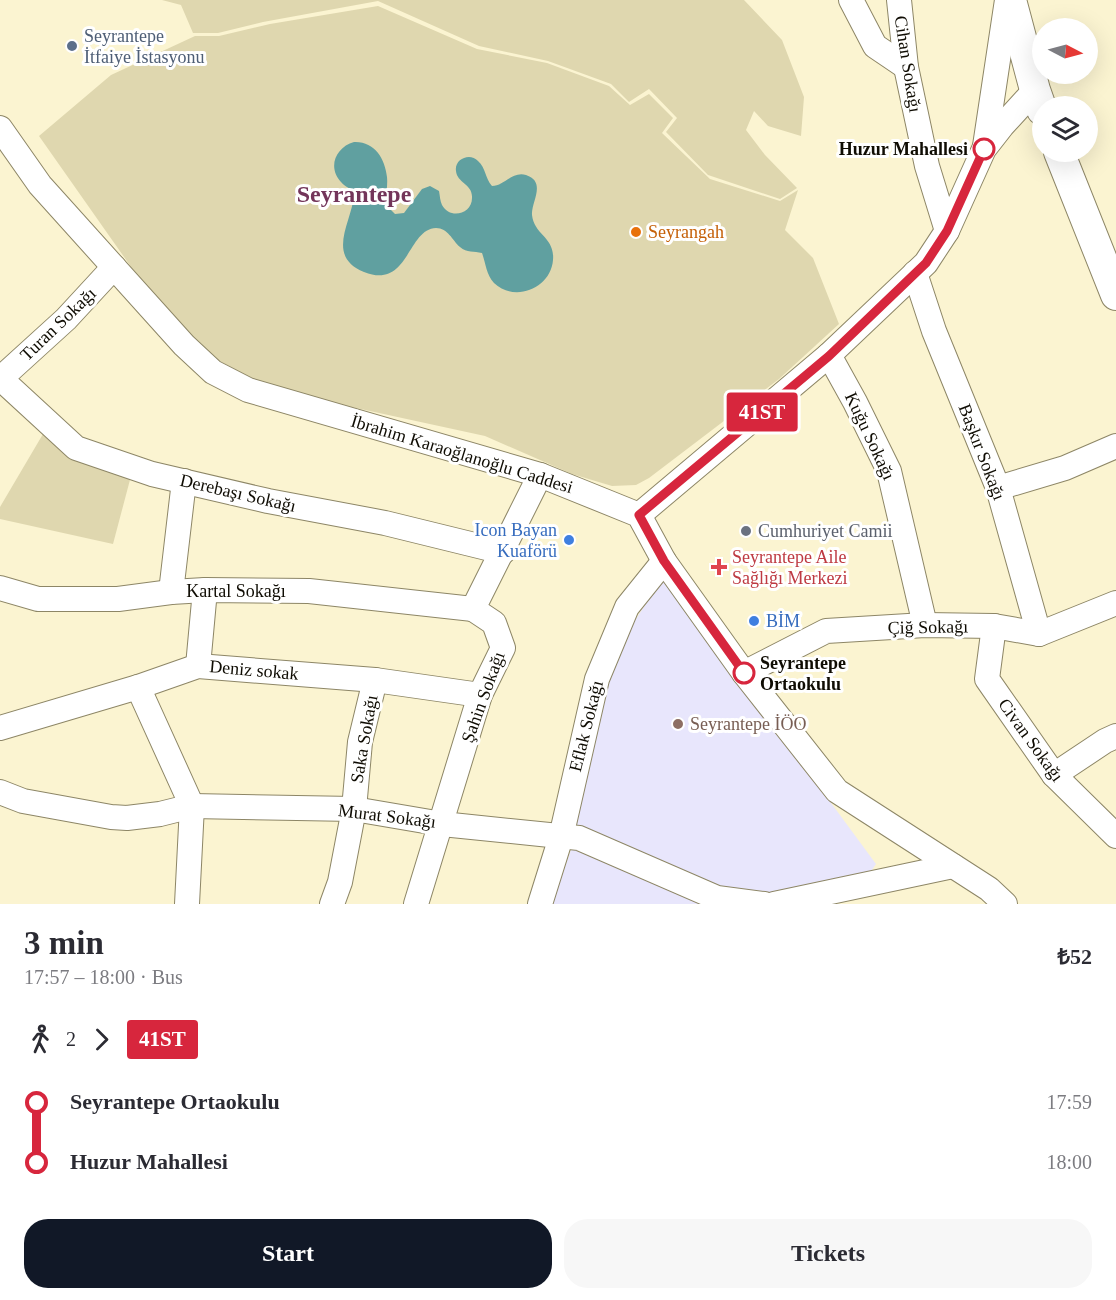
<!DOCTYPE html>
<html lang="en">
<head>
<meta charset="utf-8">
<style>
	body { margin:0; font-family:Georgia,serif; background:#f7f7f7; color:#2b2b33; height:100vh; display:flex; flex-direction:column; font-size:22px; white-space:nowrap }
	* { box-sizing:border-box; margin:0 }
	p { font-size:20px; color:#7c7c81 }
	.icon { flex:none; width:33px; height:33px; fill:none; stroke:currentColor; stroke-width:2; stroke-linecap:round; stroke-linejoin:round }
	.map { position:relative; height:904px; overflow:hidden }
	.side { display:flex; flex-direction:column; background:#fff; flex:1 }
	.side>* { flex:none }
	.badge { padding:0 12px; border-radius:4px; font-size:21px; line-height:39px }
	.needle { width:39px; rotate:96deg }
	.tools { position:absolute; left:1032px; top:18px; display:grid; gap:12px }
	.tools a { display:grid; place-items:center; width:66px; height:66px; border-radius:50%; background:#fff; box-shadow:0 6px 24px #0002; font-size:30px }
	.map>.badge { position:absolute; translate:-50% -50%; box-shadow:0 0 0 3px #fff }
	.legs { display:flex; align-items:center; gap:9px; height:66px; padding:0 24px; font-size:20px }
	.legs p { margin-inline-start:auto }
	.summary { display:flex; align-items:center; justify-content:space-between; height:102px; padding:0 24px }
	h1 { font-size:33px; font-weight:800; line-height:45px }
	.primary-button { display:flex; gap:12px; margin-top:auto; padding:12px 24px }
	.primary-button a { flex:1; height:69px; border-radius:24px; background:#111827; color:#fff; font-size:24px; font-weight:800; line-height:69px; text-align:center }
	.primary-button a+a { background:#f7f7f7; color:#2b2b33 }
	ul { padding:0 24px; list-style:none }
	li { display:flex; align-items:center; gap:21px; height:60px; font-size:22px }
	li i { display:grid; place-items:center; width:9px; height:100%; margin:0 8px; background:currentColor }
	li i::after { content:''; width:15px; height:15px; margin:-8px; border:4px solid; border-radius:50%; background:#fff }
	li p { margin-inline-start:auto }
	li:first-child i { background:linear-gradient(#0000 50%,currentColor 0) }
	li:last-child i { background:linear-gradient(currentColor 50%,#0000 0) }
	.map>svg:first-child { display:block }
	.education { fill:#e8e6fc }
	.green { fill:#dfd7af }
	.water { fill:#60a0a0 }
	.lines { fill:none; stroke-linecap:round; stroke-linejoin:round }
	.minor-casing { stroke:#8d8666; stroke-width:26 }
	.tertiary-casing { stroke:#8d8666; stroke-width:32 }
	.minor { stroke:#fff; stroke-width:24 }
	.tertiary { stroke:#fff; stroke-width:30 }
	.line-1-casing { stroke:#fff; stroke-width:14 }
	.line-1 { stroke:#d7263d; stroke-width:9 }
	.service-dot { fill:#5c6f8a; stroke:#fff; stroke-width:2 }
	.stop-1-dot { fill:#fff; stroke:#d7263d; stroke-width:3 }
	.food-dot { fill:#e8710a; stroke:#fff; stroke-width:2 }
	.worship-dot { fill:#6b7280; stroke:#fff; stroke-width:2 }
	.shop-dot { fill:#3f7fe0; stroke:#fff; stroke-width:2 }
	.health-dot { fill:#e0444e; stroke:#fff; stroke-width:2 }
	.education-dot { fill:#8d6e63; stroke:#fff; stroke-width:2 }
	.labels { text-anchor:middle; stroke-width:6; stroke-linejoin:round; paint-order:stroke }
	.service-label { font-size:18px; fill:#4e5e75; stroke:#fff; text-anchor:start }
	.street-label { font-size:18px; fill:#0f0c03; stroke:#fff }
	.stop-label { font-size:18px; font-weight:bold; fill:#0f0c03; stroke:#fff; text-anchor:end }
	.food-label { font-size:18px; fill:#c56008; stroke:#fff; text-anchor:start }
	.shop-label { font-size:18px; fill:#366cbe; stroke:#fff; text-anchor:end }
	.worship-label { font-size:18px; fill:#5b616d; stroke:#fff; text-anchor:start }
	.health-label { font-size:18px; fill:#be3a42; stroke:#fff; text-anchor:start }
	.education-label { font-size:18px; fill:#785e54; stroke:#fff; text-anchor:start }
	.district-label { font-size:24px; font-weight:bold; fill:#73355a; stroke:#fff }
</style>
</head>
<body>
<div class="map">
<svg width="1116" height="904" viewBox="0 0 1116 904">
	<rect width="100%" height="100%" fill="#fbf4d1"/>
	<g class="education">
		<path d="M664 576 876 864 867 877 773 893 720 889 571 824 598 705 632 625Z"/>
		<path d="M574 841 721 904H552Z"/>
	</g>
	<g class="green">
		<path d="M162 0H744L782 40 804 97 801 136 768 126 754 111 746 130 765 155 797 188 780 199 708 175 666 132 677 118 649 89 629 102 611 84 548 61 479 46 378 1 263 22 218 33H193L181 5Z"/>
		<path d="M378 6 477 49 547 63 609 86 630 105 649 94 673 118 662 133 710 179 780 201 798 190 785 230 813 258 839 324 779 379 649 478 636 485 612 486 572 474 485 436 310 398 258 382 211 356 193 339 136 274 39 136 111 75 195 36H219L270 24Z"/>
		<path d="M43 434 83 461 131 476 113 544 0 519V507Z"/>
	</g>
	<path class="water" d="M354 142C374 141 385 158 387 177 388 187 385 196 387 206L395 214 404 213 422 189 430 186 439 191C440 196 440 201 442 205 450 220 472 214 472 198 473 184 457 183 456 171 454 159 470 152 478 161 486 168 485 178 492 186 504 186 512 171 526 175 547 182 531 202 532 215 534 235 555 237 553 260 551 288 515 303 494 283 486 274 486 264 482 253 474 251 467 253 460 247 452 240 448 228 436 228 407 229 409 290 364 272 325 256 352 222 354 195 351 187 346 188 341 182 327 167 336 147 354 142Z"/>
	<g class="lines">
		<g class="minor-casing">
			<g id="minor">
				<path d="M851 0 875 46 906 67"/>
				<path d="M899 0 906 67 927 166 947 231"/>
				<path d="M0 128 40 185 184 345 213 372 248 390 540 475 639 515 664 561 744 673 837 791 989 889 1005 904"/>
				<path d="M985 146 1007 0"/>
				<path d="M915 273 934 331 998 488 1039 634"/>
				<path d="M829 355 855 402 889 471 925 625"/>
				<path d="M0 378 76 448 152 474 268 501 385 523 503 552"/>
				<path d="M0 379 66 319 114 267"/>
				<path d="M998 488 1065 468 1116 446"/>
				<path d="M639 515 829 355 926 263 947 231 984 149 1002 126 1035 90"/>
				<path d="M0 588 38 599H118L171 592 205 590 309 591 473 609"/>
				<path d="M171 592 184 481"/>
				<path d="M994 626 987 679 1054 775 1116 836"/>
				<path d="M198 666 205 590"/>
				<path d="M744 673 826 631 925 625 994 626 1039 634 1116 603"/>
				<path d="M138 687 192 806 187 904"/>
				<path d="M0 728 138 687 198 666 375 680 480 695"/>
				<path d="M1054 775 1105 741 1116 736"/>
				<path d="M0 792 23 801 111 817 127 818 160 814 192 806 354 809 442 824 579 838 717 898 764 904"/>
				<path d="M332 904 340 882 354 809 360 742 375 680"/>
				<path d="M416 904 480 695 503 648 494 623 473 609 540 475"/>
				<path d="M540 904 561 837 597 679 627 607 664 561"/>
				<path d="M774 904 953 866"/>
			</g>
		</g>
		<g class="tertiary-casing">
			<g id="tertiary">
				<path d="M1011 0 1035 90 1042 110"/>
				<path d="M1059 152 1116 295"/>
			</g>
		</g>
		<use href="#minor" class="minor"/>
		<use href="#tertiary" class="tertiary"/>
	</g>
	<g class="lines">
		<g class="line-1-casing">
			<path id="line-1" d="M744 673 664 561 639 515 829 356 926 263 947 231 984 149"/>
		</g>
		<use href="#line-1" class="line-1"/>
	</g>
	<circle class="service-dot" cx="72" cy="46" r="6"/>
	<g class="stop-1-dot">
		<circle cx="984" cy="149" r="10"/>
		<circle cx="744" cy="673" r="10"/>
	</g>
	<circle class="food-dot" cx="636" cy="232" r="6"/>
	<circle class="worship-dot" cx="746" cy="531" r="6"/>
	<g class="shop-dot">
		<circle cx="569" cy="540" r="6"/>
		<circle cx="754" cy="621" r="6"/>
	</g>
	<path class="health-dot" d="M716 558h6v6h6v6h-6v6h-6v-6h-6v-6h6z"/>
	<circle class="education-dot" cx="678" cy="724" r="6"/>
	<g class="labels">
		<g class="service-label">
			<text x="84" y="42">Seyrantepe<tspan x="84" dy="21">İtfaiye İstasyonu</tspan></text>
		</g>
		<g class="street-label">
			<text transform="translate(908 64) rotate(81)" y="6">Cihan Sokağı</text>
			<text transform="translate(58 324) rotate(-44)" y="6">Turan Sokağı</text>
			<text transform="translate(870 436) rotate(65)" y="6">Kuğu Sokağı</text>
			<text transform="translate(982 452) rotate(69)" y="6">Başkır Sokağı</text>
			<text transform="translate(462 454) rotate(17)" y="6">İbrahim Karaoğlanoğlu Caddesi</text>
			<text transform="translate(238 493) rotate(13)" y="6">Derebaşı Sokağı</text>
			<text x="236" y="597">Kartal Sokağı</text>
			<text transform="translate(928 627) rotate(-1)" y="6">Çiğ Sokağı</text>
			<text transform="translate(254 670) rotate(5)" y="6">Deniz sokak</text>
			<text transform="translate(483 697) rotate(-70)" y="6">Şahin Sokağı</text>
			<text transform="translate(586 726) rotate(-76)" y="6">Eflak Sokağı</text>
			<text transform="translate(364 739) rotate(-80)" y="6">Saka Sokağı</text>
			<text transform="translate(1031 740) rotate(54)" y="6">Civan Sokağı</text>
			<text transform="translate(387 816) rotate(7)" y="6">Murat Sokağı</text>
		</g>
		<g class="stop-label">
			<text x="968" y="155">Huzur Mahallesi</text>
			<text x="760" y="669" text-anchor="start">Seyrantepe<tspan x="760" dy="21">Ortaokulu</tspan></text>
		</g>
		<g class="food-label">
			<text x="648" y="238">Seyrangah</text>
		</g>
		<g class="shop-label">
			<text x="557" y="536">Icon Bayan<tspan x="557" dy="21">Kuaförü</tspan></text>
			<text x="766" y="627" text-anchor="start">BİM</text>
		</g>
		<g class="worship-label">
			<text x="758" y="537">Cumhuriyet Camii</text>
		</g>
		<g class="health-label">
			<text x="732" y="563">Seyrantepe Aile<tspan x="732" dy="21">Sağlığı Merkezi</tspan></text>
		</g>
		<g class="education-label">
			<text x="690" y="730">Seyrantepe İÖO</text>
		</g>
		<g class="district-label">
			<text x="354" y="202">Seyrantepe</text>
		</g>
	</g>
</svg>
<div class="tools">
<a><svg class="needle" viewBox="-14 -14 28 28"><path d="M0-13l5 13h-10z" fill="#e53935"/><path d="M0 13l5-13h-10z" fill="#7c7c81"/></svg></a>
<a><svg class="icon" aria-label="layers" viewBox="0 0 24 24"><path d="M12 4l9 5-9 5-9-5zM3 14l9 5 9-5"/></svg></a>
</div>
<b class="badge" style="left:762px;top:412px;background:#d7263d;color:#fff">41ST</b>
</div>
<section class="side">
<div class="summary"><div><h1>3 min</h1><p>17:57 – 18:00 · Bus</p></div><b>₺52</b></div>
<div class="legs"><svg class="icon" aria-label="walk" viewBox="0 0 24 24"><circle cx="13" cy="4" r="2"/><path d="M13 8l-2 6 4 7M11 14l-3 7M7 12l3-4h3l4 4"/></svg>2<svg class="icon" aria-label="forward" viewBox="0 0 24 24"><path d="M9 5l7 7-7 7"/></svg><b class="badge" style="background:#d7263d;color:#fff">41ST</b></div>
<ul>
<li><i style="color:#d7263d"></i><b>Seyrantepe Ortaokulu</b><p>17:59</p></li>
<li><i style="color:#d7263d"></i><b>Huzur Mahallesi</b><p>18:00</p></li>
</ul>
<div class="primary-button"><a>Start</a><a>Tickets</a></div>
</section>
</body>
</html>
